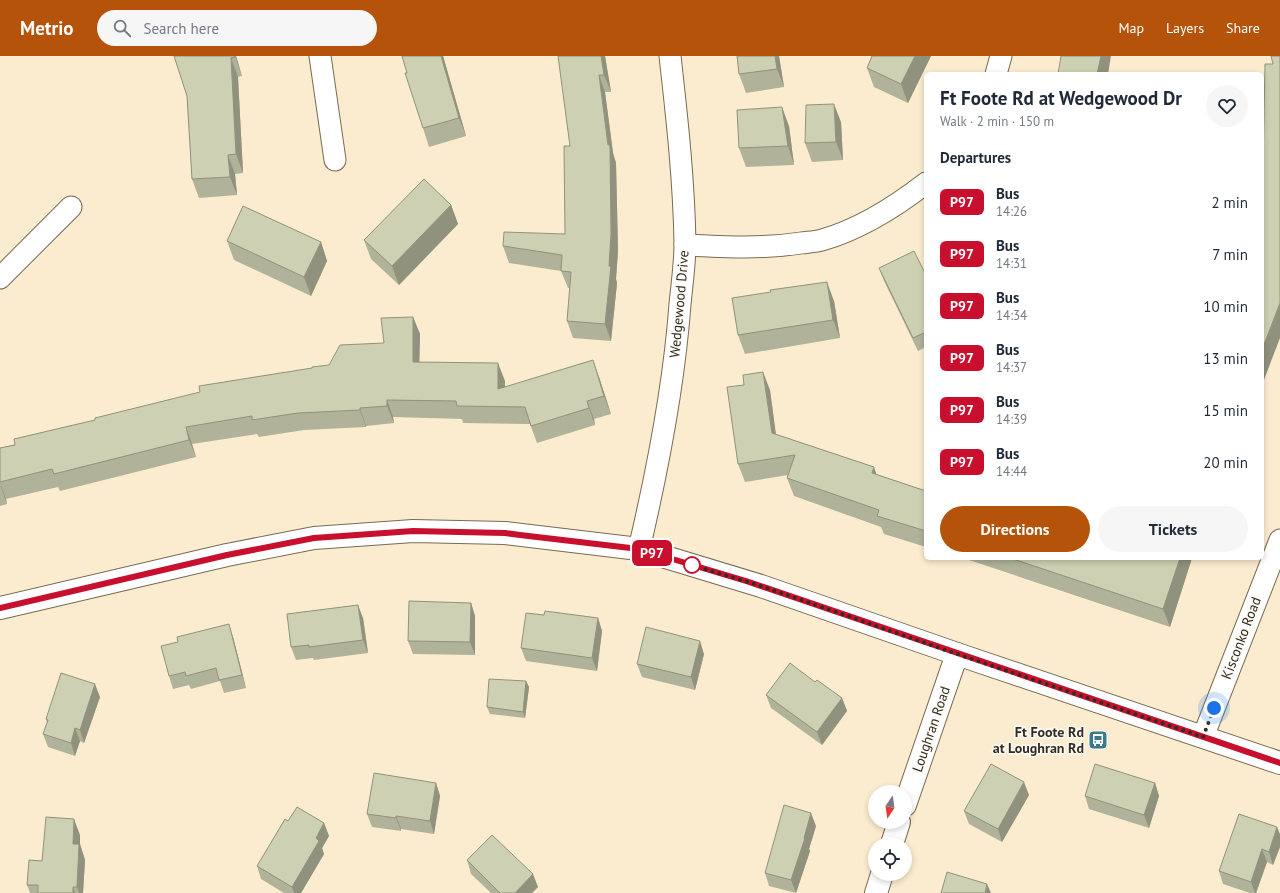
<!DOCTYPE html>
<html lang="en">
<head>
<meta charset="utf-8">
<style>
	body { margin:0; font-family:"PT Sans",sans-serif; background:#f6f6f7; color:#1f2937; height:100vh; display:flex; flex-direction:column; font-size:15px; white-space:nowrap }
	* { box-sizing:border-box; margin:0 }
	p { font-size:13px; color:#747a83 }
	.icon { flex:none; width:22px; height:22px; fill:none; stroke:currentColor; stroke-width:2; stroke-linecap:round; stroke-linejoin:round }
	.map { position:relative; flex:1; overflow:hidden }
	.panel { position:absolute; left:924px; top:16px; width:340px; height:488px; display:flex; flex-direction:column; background:#fff; border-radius:6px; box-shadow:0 2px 6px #0003 }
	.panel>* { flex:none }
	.badge { padding:0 8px; border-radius:6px; font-size:14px; line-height:26px }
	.needle { width:26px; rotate:193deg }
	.buttons { position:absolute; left:868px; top:729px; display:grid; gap:8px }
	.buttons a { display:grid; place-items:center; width:44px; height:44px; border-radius:50%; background:#fff; box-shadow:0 2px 6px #0003; font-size:20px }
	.you { position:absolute; width:20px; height:20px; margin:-10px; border:3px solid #fff; border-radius:50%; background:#1a73e8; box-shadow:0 0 0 6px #1a73e833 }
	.map>.badge { position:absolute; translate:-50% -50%; box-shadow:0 0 0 2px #fff }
	h2 { padding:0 16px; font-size:15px; line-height:36px }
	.round { display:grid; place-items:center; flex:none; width:42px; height:42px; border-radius:21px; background:#f6f6f7 }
	.summary { display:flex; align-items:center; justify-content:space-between; height:68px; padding:0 16px }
	h1 { font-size:19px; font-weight:700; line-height:30px }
	.button { display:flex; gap:8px; margin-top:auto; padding:8px 16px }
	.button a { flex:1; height:46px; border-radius:24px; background:#b45309; color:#fff; font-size:16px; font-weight:700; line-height:46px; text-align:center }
	.button a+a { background:#f6f6f7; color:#1f2937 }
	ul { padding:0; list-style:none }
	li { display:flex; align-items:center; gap:12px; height:52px; padding:0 16px }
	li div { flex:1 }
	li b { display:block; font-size:15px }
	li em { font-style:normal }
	li .badge { min-width:44px; font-weight:700; text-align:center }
	header { display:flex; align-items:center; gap:24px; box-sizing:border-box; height:56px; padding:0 20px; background:#b45309; color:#fff }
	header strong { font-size:19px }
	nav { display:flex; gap:22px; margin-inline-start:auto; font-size:14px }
	.search { width:280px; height:36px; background:#f6f6f7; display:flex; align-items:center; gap:10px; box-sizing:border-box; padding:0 14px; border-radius:22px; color:#747a83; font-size:15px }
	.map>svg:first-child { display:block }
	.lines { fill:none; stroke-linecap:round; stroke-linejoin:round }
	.minor-casing { stroke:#786b52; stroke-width:23 }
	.tertiary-casing { stroke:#786b52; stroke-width:24 }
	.minor { stroke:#fff; stroke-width:21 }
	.tertiary { stroke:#fff; stroke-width:22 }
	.wall { fill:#b0b399 }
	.shaded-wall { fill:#90927d }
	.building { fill:#cdd0b2; stroke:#90927d }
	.line-casing { stroke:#fff; stroke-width:9 }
	.line { stroke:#c8102e; stroke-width:6 }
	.walk { stroke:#322d22; stroke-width:4; stroke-dasharray:0 7.2 }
	.stop-dot { fill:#fff; stroke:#c8102e; stroke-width:2 }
	.labels { text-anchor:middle; stroke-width:3; stroke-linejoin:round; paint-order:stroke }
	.street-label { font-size:14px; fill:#322d22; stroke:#fdfaf5 }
	.poi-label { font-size:14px; font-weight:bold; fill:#322d22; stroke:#fdfaf5; text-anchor:end }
</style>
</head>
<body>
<header>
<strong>Metrio</strong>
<div class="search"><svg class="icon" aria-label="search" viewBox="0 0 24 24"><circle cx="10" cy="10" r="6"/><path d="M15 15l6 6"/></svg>Search here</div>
<nav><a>Map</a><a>Layers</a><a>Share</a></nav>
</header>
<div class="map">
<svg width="1280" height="837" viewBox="0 0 1280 837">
	<rect width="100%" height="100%" fill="#fbeccf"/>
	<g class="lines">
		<g class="minor-casing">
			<g id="minor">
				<path d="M320 0 335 104"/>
				<path d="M996 18 1001 0"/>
				<path d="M685 189C724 191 762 193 801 187 808 186 815 186 822 184 861 173 895 151 926 127"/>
				<path d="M0 222 71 151"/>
				<path d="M639 493C658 412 674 331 680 248 682 228 685 207 685 188 684 125 677 62 670 0"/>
				<path d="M1203 681 1280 484"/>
			</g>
		</g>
		<g class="tertiary-casing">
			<g id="tertiary">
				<path d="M0 552 227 499 314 482 413 475 505 477 639 493 761 530 957 598 1280 707"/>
				<path d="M905 749 957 598"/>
				<path d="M892 788 899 766"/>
				<path d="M876 837 882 818"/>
			</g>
		</g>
		<use href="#minor" class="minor"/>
		<use href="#tertiary" class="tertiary"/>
	</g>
	<g class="wall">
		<path d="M174 0H236L242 20 238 21 243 117 235 118 237 139 199 142 192 123 187 40Z"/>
		<path d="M402 0H443L466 80 429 91 423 72Z"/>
		<path d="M605 0 611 36H605L613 97 616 107 618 195 616 223 617 227 611 285 573 282 567 265 570 232H568L561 215 509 207 503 190 565 178 570 90Z"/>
		<path d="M737 0H779L784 31 746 37 739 18Z"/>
		<path d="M872 0H931L908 47 874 31 867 12Z"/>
		<path d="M841 66 843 104 812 106 805 87Z"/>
		<path d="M789 70 794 109 746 111 739 92Z"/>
		<path d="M451 149 458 168 399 229 371 203 364 184Z"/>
		<path d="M227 185 321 186 327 205 311 240 234 204Z"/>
		<path d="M879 212 926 219V291L918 295 884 225Z"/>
		<path d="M834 245 840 282 745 298 738 279Z"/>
		<path d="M413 261 420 278 419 306 505 325V331L599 321 611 358 594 363 595 369 537 387 530 368 463 367 462 363 393 361 394 367 366 370V371L304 374 259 381 257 378 192 388 196 401 60 435 58 431 6 443 7 448 0 450V392L329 309 384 287Z"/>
		<path d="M744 329 770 334 776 379 874 411 876 418 926 435V491L884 478 881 471 794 440 787 422 788 419 745 426 738 408Z"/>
		<path d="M963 502H1196L1195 503 1192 502 1170 571Z"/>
		<path d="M471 547 475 560V599L413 598 408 585Z"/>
		<path d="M544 559 598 562 602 575 597 615 526 605 521 592Z"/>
		<path d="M363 562 368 597 314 604 313 602 296 604 291 591Z"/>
		<path d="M233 581 246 632 224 637 220 625 191 633 189 629 173 633 169 620Z"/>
		<path d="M704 598 695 634 642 621 637 608Z"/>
		<path d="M526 625 529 631 525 662 490 658 487 651Z"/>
		<path d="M815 626 842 642 847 655 822 689 771 652 766 639Z"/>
		<path d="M100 641 84 687 80 685 75 700 48 691 43 678 47 667 46 663Z"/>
		<path d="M436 727 440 740 434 778 401 773V775L372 771 367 758Z"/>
		<path d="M1155 727 1159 740 1149 772 1089 753 1085 740Z"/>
		<path d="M1029 739 1002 786 969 768 964 755Z"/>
		<path d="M288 765 324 767 329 780 322 792 324 798 301 837H284L261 823 257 810Z"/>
		<path d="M816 770 809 793 810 795 796 837 769 830 765 817Z"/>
		<path d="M1280 778V791L1273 809 1267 806 1256 837H1250L1223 828 1219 815Z"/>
		<path d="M80 779V788L85 804 83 837H30L27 829 42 805Z"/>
		<path d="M467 804 538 831 532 837H491L471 818Z"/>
	</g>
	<g class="shaded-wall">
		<path d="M235 0H236L242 20Z"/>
		<path d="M441 0H443L466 80 459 62Z"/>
		<path d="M601 0H605L611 36 604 19Z"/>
		<path d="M775 0H779L784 31 777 13Z"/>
		<path d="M915 0H931L908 47 901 28Z"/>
		<path d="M1101 0H1111L1108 18H1097Z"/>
		<path d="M231 2 238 21 243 117 236 98Z"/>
		<path d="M599 19 605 36 613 97 616 107 618 195 616 223 617 227 611 285 605 268 609 210 608 89Z"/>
		<path d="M834 48 841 66 843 104 836 86Z"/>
		<path d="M782 51 789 70 794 109 788 90Z"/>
		<path d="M228 99 235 118 237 139 230 121Z"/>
		<path d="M451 149 458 168 399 229 392 210Z"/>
		<path d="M321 186 327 205 311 240 304 221Z"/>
		<path d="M827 226 834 245 840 282 833 264Z"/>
		<path d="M1280 247V282L1262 329V294Z"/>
		<path d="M413 261 420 278 419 323 413 306Z"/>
		<path d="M593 304 599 321 611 358 604 340Z"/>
		<path d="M498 307 505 325 504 350 498 333Z"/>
		<path d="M763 316 770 334 778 395 772 377Z"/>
		<path d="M387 344 393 361 394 367 387 350Z"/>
		<path d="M587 345 594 363 595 369 589 352Z"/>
		<path d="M360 352 366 370V371L360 354Z"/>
		<path d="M186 371 192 388 196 401 189 384Z"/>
		<path d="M874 411 880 429 872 417Z"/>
		<path d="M0 427 6 443 7 448 1 431Z"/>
		<path d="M1180 502H1192L1170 571 1163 553Z"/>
		<path d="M471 547 475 560V599L470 586Z"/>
		<path d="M358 549 363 562 368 597 363 584Z"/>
		<path d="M598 562 602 575 597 615 592 602Z"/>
		<path d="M229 568 233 581 246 632 242 619Z"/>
		<path d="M700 585 704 598 695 634 691 621Z"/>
		<path d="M526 625 529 631 525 662 523 656Z"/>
		<path d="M95 628 100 641 84 687 80 674Z"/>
		<path d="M842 642 847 655 822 689 817 676Z"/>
		<path d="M75 672 80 685 75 700 71 687Z"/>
		<path d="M1024 726 1029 739 1002 786 998 773Z"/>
		<path d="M436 727 440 740 434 778 430 765Z"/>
		<path d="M1155 727 1159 740 1149 772 1144 759Z"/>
		<path d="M811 757 816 770 809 793 810 795 796 837 791 824Z"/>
		<path d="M396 760 401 773V775L396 762Z"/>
		<path d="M74 763 80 779V788L85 804 83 837H79L77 831 73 788Z"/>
		<path d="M324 767 329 780 322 792 324 798 301 837H294L292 831 316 782Z"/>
		<path d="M1277 771 1280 778V791L1273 809 1269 796Z"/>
		<path d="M1262 793 1267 806 1256 837H1255L1251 826Z"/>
		<path d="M533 818 538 831 532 837H515Z"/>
		<path d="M987 828 991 837H985Z"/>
		<path d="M73 831 75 837H73Z"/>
	</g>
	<g class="building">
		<path d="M174 0H235V1L231 2 236 98 228 99 230 121 192 123 187 40Z"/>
		<path d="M402 0H441L459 62 423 72 405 17H407Z"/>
		<path d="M558 0H601L604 19H599L608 89H610L611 178 609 210H611L605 268 567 265 571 216 561 215 562 199 503 190 504 176 565 178 564 90H570Z"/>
		<path d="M737 0H775L777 13 739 18Z"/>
		<path d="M872 0H915L901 28 867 12Z"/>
		<path d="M1061 0H1101L1097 18H1058Z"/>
		<path d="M1271 0H1280V247L1262 294V110H1263L1265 8H1273Z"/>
		<path d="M834 48 836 86 805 87 806 49Z"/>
		<path d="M782 51 788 90 739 92 737 54Z"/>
		<path d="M424 123 451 149 392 210 364 184Z"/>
		<path d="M243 150 321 186 304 221 227 185Z"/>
		<path d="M914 195 926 219V276L913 282 879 212Z"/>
		<path d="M827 226 833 264 738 279 732 242 771 236 770 234Z"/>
		<path d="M413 261V306L498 307V333L593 304 604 340 587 345 589 352 531 370 525 351 457 350 456 345 387 344V350L360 352V354L298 357 252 364V360L186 371 189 384 54 418 52 413 0 426V392L15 389 14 383 95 364V362L200 336 199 330 312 312V311L329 309 340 289 384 287 381 262Z"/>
		<path d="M763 316 772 377 874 411 872 417 926 435V475L877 460 879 454 787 422 795 399 738 408 727 331 744 329 743 319Z"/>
		<path d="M1010 502H1180L1163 553Z"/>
		<path d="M409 545 471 547 470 586 408 585Z"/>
		<path d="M358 549 363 584 309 591V589L291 591 287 558Z"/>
		<path d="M545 555 598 562 592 602 521 592 526 557 544 559Z"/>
		<path d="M229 568 242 619 219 624 216 612 186 620 185 616 169 620 161 590 178 586 177 581Z"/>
		<path d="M646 571 700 585 691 621 637 608Z"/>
		<path d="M790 607 815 626 817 624 842 642 817 676 766 639Z"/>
		<path d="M61 617 95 628 80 674 75 672 71 687 43 678 48 664 46 663Z"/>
		<path d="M489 623 526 625 523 656 487 651Z"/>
		<path d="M991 708 1024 726 998 773 964 755Z"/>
		<path d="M1095 708 1155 727 1144 759 1085 740Z"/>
		<path d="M374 717 436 727 430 765 396 760V762L367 758Z"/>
		<path d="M784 749 811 757 804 782H805L791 824 765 817Z"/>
		<path d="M297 751 324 767 316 782 319 785 292 831 257 810 285 763 288 765Z"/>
		<path d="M1239 758 1277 771 1269 796 1262 793 1251 826 1219 815Z"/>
		<path d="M46 761 74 763 73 788H79L77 831H73V837H38V829H27L29 804 42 805Z"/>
		<path d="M492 779 533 818 515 837H500L467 804Z"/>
		<path d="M947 816 987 828 985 837H941Z"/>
	</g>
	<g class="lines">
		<g class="line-casing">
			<path id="line" d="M0 552 227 499 314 482 413 475 505 477 520 479 639 493 746 525 1280 707"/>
		</g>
		<use href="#line" class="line"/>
		<path class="walk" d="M692 509 685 507 761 530 957 598 1203 681 1214 652"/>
	</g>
	<defs>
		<g id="bus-square" transform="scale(1)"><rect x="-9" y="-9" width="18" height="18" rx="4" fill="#3b798e" stroke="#fdfaf5"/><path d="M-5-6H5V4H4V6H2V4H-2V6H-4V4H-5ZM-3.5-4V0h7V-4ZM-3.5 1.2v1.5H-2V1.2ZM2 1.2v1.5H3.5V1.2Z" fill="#fff"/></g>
	</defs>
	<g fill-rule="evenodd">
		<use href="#bus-square" x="1098" y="684"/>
	</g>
	<circle class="stop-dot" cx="692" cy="509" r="8"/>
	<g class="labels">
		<g class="street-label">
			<text transform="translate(679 248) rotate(-85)" y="5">Wedgewood Drive</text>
			<text transform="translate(1241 582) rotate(-69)" y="5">Kisconko Road</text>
			<text transform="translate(931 673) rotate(-71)" y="5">Loughran Road</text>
		</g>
		<g class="poi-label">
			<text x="1084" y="681">Ft Foote Rd<tspan x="1084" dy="16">at Loughran Rd</tspan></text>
		</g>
	</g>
</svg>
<div class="buttons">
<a><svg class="needle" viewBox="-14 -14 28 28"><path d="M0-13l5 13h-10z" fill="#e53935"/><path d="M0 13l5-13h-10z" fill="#747a83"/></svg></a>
<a><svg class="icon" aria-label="locate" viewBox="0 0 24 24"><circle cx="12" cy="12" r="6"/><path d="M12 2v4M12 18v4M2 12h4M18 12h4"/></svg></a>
</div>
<div class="you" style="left:1214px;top:652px"></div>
<b class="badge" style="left:652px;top:497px;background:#c8102e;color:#fff">P97</b>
<section class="panel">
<div class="summary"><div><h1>Ft Foote Rd at Wedgewood Dr</h1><p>Walk · 2 min · 150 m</p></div><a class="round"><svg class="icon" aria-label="heart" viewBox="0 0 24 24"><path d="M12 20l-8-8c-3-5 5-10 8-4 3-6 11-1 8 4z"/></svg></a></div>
<h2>Departures</h2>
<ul>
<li><span class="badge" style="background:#c8102e;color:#fff">P97</span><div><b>Bus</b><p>14:26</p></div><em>2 min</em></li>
<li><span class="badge" style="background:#c8102e;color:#fff">P97</span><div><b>Bus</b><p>14:31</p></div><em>7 min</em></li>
<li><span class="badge" style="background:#c8102e;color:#fff">P97</span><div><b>Bus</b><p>14:34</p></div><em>10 min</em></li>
<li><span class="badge" style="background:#c8102e;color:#fff">P97</span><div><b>Bus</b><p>14:37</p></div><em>13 min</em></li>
<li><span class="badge" style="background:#c8102e;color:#fff">P97</span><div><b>Bus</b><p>14:39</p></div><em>15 min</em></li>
<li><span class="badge" style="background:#c8102e;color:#fff">P97</span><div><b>Bus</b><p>14:44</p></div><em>20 min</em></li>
</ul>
<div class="button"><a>Directions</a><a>Tickets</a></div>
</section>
</div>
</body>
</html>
